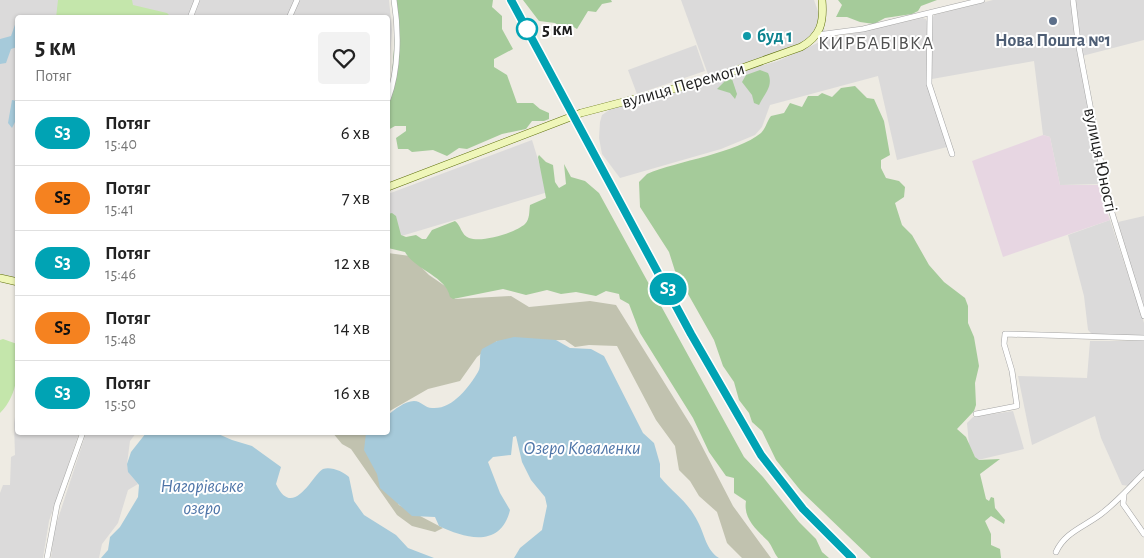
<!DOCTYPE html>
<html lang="uk">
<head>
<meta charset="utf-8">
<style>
	body { margin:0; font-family:"Alegreya Sans",sans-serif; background:#f2f2f2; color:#222; height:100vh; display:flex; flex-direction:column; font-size:19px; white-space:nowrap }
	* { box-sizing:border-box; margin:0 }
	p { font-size:16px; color:#767676 }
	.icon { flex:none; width:28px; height:28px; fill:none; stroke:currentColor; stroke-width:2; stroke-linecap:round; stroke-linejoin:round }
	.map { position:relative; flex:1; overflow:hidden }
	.panel { position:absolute; left:15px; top:15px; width:375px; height:420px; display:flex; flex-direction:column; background:#fff; border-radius:5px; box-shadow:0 1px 4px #0004 }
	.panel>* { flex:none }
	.badge { padding:0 10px; border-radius:16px; font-size:18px; line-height:32px }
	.map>.badge { position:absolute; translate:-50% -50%; box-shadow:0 0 0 2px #fff }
	.round { display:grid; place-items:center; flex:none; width:52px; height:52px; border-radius:5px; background:#f2f2f2 }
	.summary { display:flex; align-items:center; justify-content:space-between; height:85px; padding:0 20px }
	h1 { font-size:24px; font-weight:700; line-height:38px }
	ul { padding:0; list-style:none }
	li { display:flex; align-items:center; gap:15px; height:65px; padding:0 20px; border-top:1px solid #e0e0e0 }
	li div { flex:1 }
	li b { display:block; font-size:19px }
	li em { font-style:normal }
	li .badge { min-width:55px; font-weight:700; text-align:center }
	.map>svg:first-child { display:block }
	.residential { fill:#dbdada }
	.industrial { fill:#e7d6e2 }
	.construction { fill:#c1c2af }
	.grass { fill:#c4e6ab }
	.forest { fill:#a5cb9a }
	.water { fill:#a6cada }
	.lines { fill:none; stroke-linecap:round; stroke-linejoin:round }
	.street-casing { stroke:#a4a4a4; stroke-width:6 }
	.secondary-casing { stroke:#5d6f0a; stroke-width:8 }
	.street { stroke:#fff; stroke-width:5 }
	.secondary { stroke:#eff6b9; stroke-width:7 }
	.rail-casing { stroke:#6b6b6b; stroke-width:3 }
	.rail { stroke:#fff; stroke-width:1; stroke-dasharray:4; stroke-linecap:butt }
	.line-casing { stroke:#fff; stroke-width:11 }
	.line { stroke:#00a3b4; stroke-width:8 }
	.service-dot { fill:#5c6f8a; stroke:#fff; stroke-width:2 }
	.stop-dot { fill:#fff; stroke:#00a3b4; stroke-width:2.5 }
	.culture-dot { fill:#0f9aa8; stroke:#fff; stroke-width:2 }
	.labels { text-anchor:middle; stroke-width:4; stroke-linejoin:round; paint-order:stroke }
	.stop-label { font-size:18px; font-weight:bold; fill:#1d1d1d; stroke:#fff; text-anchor:start }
	.culture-label { font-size:18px; font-weight:bold; fill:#0d838f; stroke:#fff; text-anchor:start }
	.service-label { font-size:18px; font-weight:bold; fill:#4e5e75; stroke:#fff }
	.street-label { font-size:18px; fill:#1d1d1d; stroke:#fff }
	.neighbourhood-label { font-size:19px; letter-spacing:1px; fill:#505050; stroke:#fff }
	.water-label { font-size:19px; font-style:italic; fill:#4e75a8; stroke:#fff }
</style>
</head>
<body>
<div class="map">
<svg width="1144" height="558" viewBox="0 0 1144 558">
	<rect width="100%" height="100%" fill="#eeebe3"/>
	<g class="residential">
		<path d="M0 0H389L392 30 388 84V18H18L17 282 0 278Z"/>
		<path d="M681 0H814L826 34 709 77Z"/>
		<path d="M993 0H1070L1103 184 1060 185 1050 137 1043 135 1034 61 932 79 931 21 934 15Z"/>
		<path d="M1075 0H1144V40L1082 56Z"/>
		<path d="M922 18 926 19 928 24 927 73 947 147 897 160 878 76 770 105 762 127 755 135 721 149 620 178 602 154 599 138 600 122 602 115 615 106 778 61 824 40Z"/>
		<path d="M696 45 705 71 637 94 628 70Z"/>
		<path d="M532 140 548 192 388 240V194Z"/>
		<path d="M1144 216V309L1118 222Z"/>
		<path d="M1110 220 1144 323V336L1093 335 1088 330 1084 296 1068 235Z"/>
		<path d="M1090 341H1144V471L1129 486 1122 485 1101 438 1095 416 1032 445 1018 376 1087 378Z"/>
		<path d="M17 402 18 432 79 433 49 521 43 558H0V493L3 485H10L11 457 15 455 14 424Z"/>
		<path d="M1013 411 1024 449 978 460 975 457 969 445 967 423 973 417Z"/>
		<path d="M86 433H136L130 441 127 464 129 473 138 484 128 490 118 523 102 544 99 558H51L54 531Z"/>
	</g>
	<path class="industrial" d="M1043 135 1050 137 1060 185H1098L1110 220 1003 257 972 161Z"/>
	<g class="construction">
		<path d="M388 253 410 256 429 275 445 286 455 299 511 296 529 307 590 301 616 305 692 427 733 506 771 558H742L727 543 717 512 699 496 690 481 679 470 675 446 656 420 617 346 589 345 575 347 565 340 497 341 477 357 460 381 428 389 388 412Z"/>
		<path d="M332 432 372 433 370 453 399 505 443 528 435 532 412 526 397 515 351 449 342 444Z"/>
	</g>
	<g class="grass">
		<path d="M58 0H132L133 5 167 13 171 17 56 18Z"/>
		<path d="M3 339 17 344C18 370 19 394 0 413V340Z"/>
	</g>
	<g class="forest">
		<path d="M393 0H493L492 7 502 16V29L513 49 494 59V67L507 75 517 103H533L540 109 549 113V119L544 121H532L526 129 502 134 467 149 459 148 447 156 433 150 412 152 408 149H398L396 138 406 131V126H395L388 130V108L390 100 395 35Z"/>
		<path d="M523 0H611L612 2 602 4 596 12 588 11 577 29 570 25 562 28 555 23 539 21Z"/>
		<path d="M838 0H937L921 6 918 11 912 14 885 18 874 24 860 22 847 17H836L842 5Z"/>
		<path d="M760 70 768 73C774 86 764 94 759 105L754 103 752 95 742 82 746 75Z"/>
		<path d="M732 79 737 94 735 99 730 93 717 89 726 80Z"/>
		<path d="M855 86 867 98 874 99 884 121 890 155 881 160V168L886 178 899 181 905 187 904 197 895 203 902 225 912 235 929 265 944 282 965 298 968 306V323L974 337 979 366 975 383 976 405 974 411 957 429 966 437 975 457 979 460 1000 459 980 474 986 499 989 501 991 497 994 498 995 508 1005 520 1004 524 991 516 985 521 991 534V545L1000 549 1001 558H871L801 491 776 460 762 431 752 422 749 413 739 400 734 382 723 366 714 340 675 271 669 252 640 207 639 182 647 174C677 161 737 153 761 133 766 128 767 121 771 116L784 113 790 103 802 107 808 96H818L822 93 832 97 841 88Z"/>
		<path d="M539 155 546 162 553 165 555 182 559 188 566 184 564 164 571 177 585 181 599 193 744 457 763 477 799 522 816 539 822 552 829 558H778C774 553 772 546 768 541 757 530 743 519 746 501L734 493V478L726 476 709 452 693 418 640 333 629 304 620 299 619 294 606 291 596 296 576 292 561 294 547 290 526 295 503 289 453 299 450 297C446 276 415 270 405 252L388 248V214L392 213 396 216 401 235 406 237 416 235 422 239H426L432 230 455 221C461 225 461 235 469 238 482 243 515 233 525 224 530 219 529 211 530 205L546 198 538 157Z"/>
	</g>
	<g class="water">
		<path d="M17 19V47L11 49 6 63 0 64V39L11 36Z"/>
		<path d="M12 100 17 101V118L12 128 8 123Z"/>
		<path d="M514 337 556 340 570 348 591 349 604 356 643 433 654 443 660 464V477C674 494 687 500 698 522 705 535 706 550 719 558H514L520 548 542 530 547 506 545 497 531 480 522 462 516 436 513 437 511 455 493 457 488 462 500 493 510 510C501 548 466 539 439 526L435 517 412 516 380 488 377 474 364 450 366 433 388 432V415C394 410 405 401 414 401 421 401 425 408 432 408 452 410 469 387 478 372 482 365 478 357 482 349L497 341Z"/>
		<path d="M146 433H216L232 440 252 446 281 467 276 484C293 521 313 474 323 469 331 466 344 472 349 477L354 501 364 515 396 535 408 548 434 558H101L108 550 110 537 120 527 138 497 139 485 128 472 127 464 131 452Z"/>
	</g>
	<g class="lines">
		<g class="street-casing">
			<g id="street">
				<path d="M1073 0 1078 42 1108 200 1144 316"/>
				<path d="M930 14 929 84 952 154"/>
				<path d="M190 18 197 0"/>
				<path d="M289 18 297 0"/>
				<path d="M817 35 863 29 982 0"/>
				<path d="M388 99C399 70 399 31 394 0"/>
				<path d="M976 414 1017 406 1012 371 1004 344 1005 334 1144 338"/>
				<path d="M1124 495 1123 504 1144 534"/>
				<path d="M1056 552C1065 532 1084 527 1101 514 1117 502 1130 487 1144 473"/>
				<path d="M47 558 57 505 83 432"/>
			</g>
		</g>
		<g class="secondary-casing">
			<g id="secondary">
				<path d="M388 187 581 113 711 79 801 47C821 36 824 22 822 0"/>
				<path d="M0 278 18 282"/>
			</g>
		</g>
		<use href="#street" class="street"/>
		<use href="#secondary" class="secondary"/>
		<g class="rail-casing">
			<path id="rail" d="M512 0C560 90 609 180 658 269 715 375 763 476 855 558"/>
		</g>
		<use href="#rail" class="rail"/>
	</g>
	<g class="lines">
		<g class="line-casing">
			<path id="line" d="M511 0 691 334 761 455 803 509 852 558"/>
		</g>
		<use href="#line" class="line"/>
	</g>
	<circle class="service-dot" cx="1053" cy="21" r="5"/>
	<circle class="stop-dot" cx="527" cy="29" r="10"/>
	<circle class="culture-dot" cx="747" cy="36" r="5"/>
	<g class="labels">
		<g class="stop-label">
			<text x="542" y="35">5 км</text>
		</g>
		<g class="culture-label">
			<text x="757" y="42">буд 1</text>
		</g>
		<g class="service-label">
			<text x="1053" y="46">Нова Пошта №1</text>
		</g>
		<g class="street-label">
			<text transform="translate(683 85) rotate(-16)" y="6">вулиця Перемоги</text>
			<text transform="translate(1101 160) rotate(78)" y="6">вулиця Юності</text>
		</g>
		<g class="neighbourhood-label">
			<text x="876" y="49">КИРБАБІВКА</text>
		</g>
		<g class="water-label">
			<text x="582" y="454">Озеро Коваленки</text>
			<text x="202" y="492">Нагорівське<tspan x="202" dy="22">озеро</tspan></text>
		</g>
	</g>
</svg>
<b class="badge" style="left:668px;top:289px;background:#00a3b4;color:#fff">S3</b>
<section class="panel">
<div class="summary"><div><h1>5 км</h1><p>Потяг</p></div><a class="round"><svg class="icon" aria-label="heart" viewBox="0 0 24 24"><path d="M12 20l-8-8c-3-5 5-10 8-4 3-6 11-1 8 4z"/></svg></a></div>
<ul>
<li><span class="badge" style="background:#00a3b4;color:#fff">S3</span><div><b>Потяг</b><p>15:40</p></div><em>6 хв</em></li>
<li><span class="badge" style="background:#f58220;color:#111">S5</span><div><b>Потяг</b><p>15:41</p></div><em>7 хв</em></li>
<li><span class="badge" style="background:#00a3b4;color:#fff">S3</span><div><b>Потяг</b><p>15:46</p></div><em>12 хв</em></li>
<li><span class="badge" style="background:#f58220;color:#111">S5</span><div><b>Потяг</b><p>15:48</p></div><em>14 хв</em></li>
<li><span class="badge" style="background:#00a3b4;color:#fff">S3</span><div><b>Потяг</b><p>15:50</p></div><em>16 хв</em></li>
</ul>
</section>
</div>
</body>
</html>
